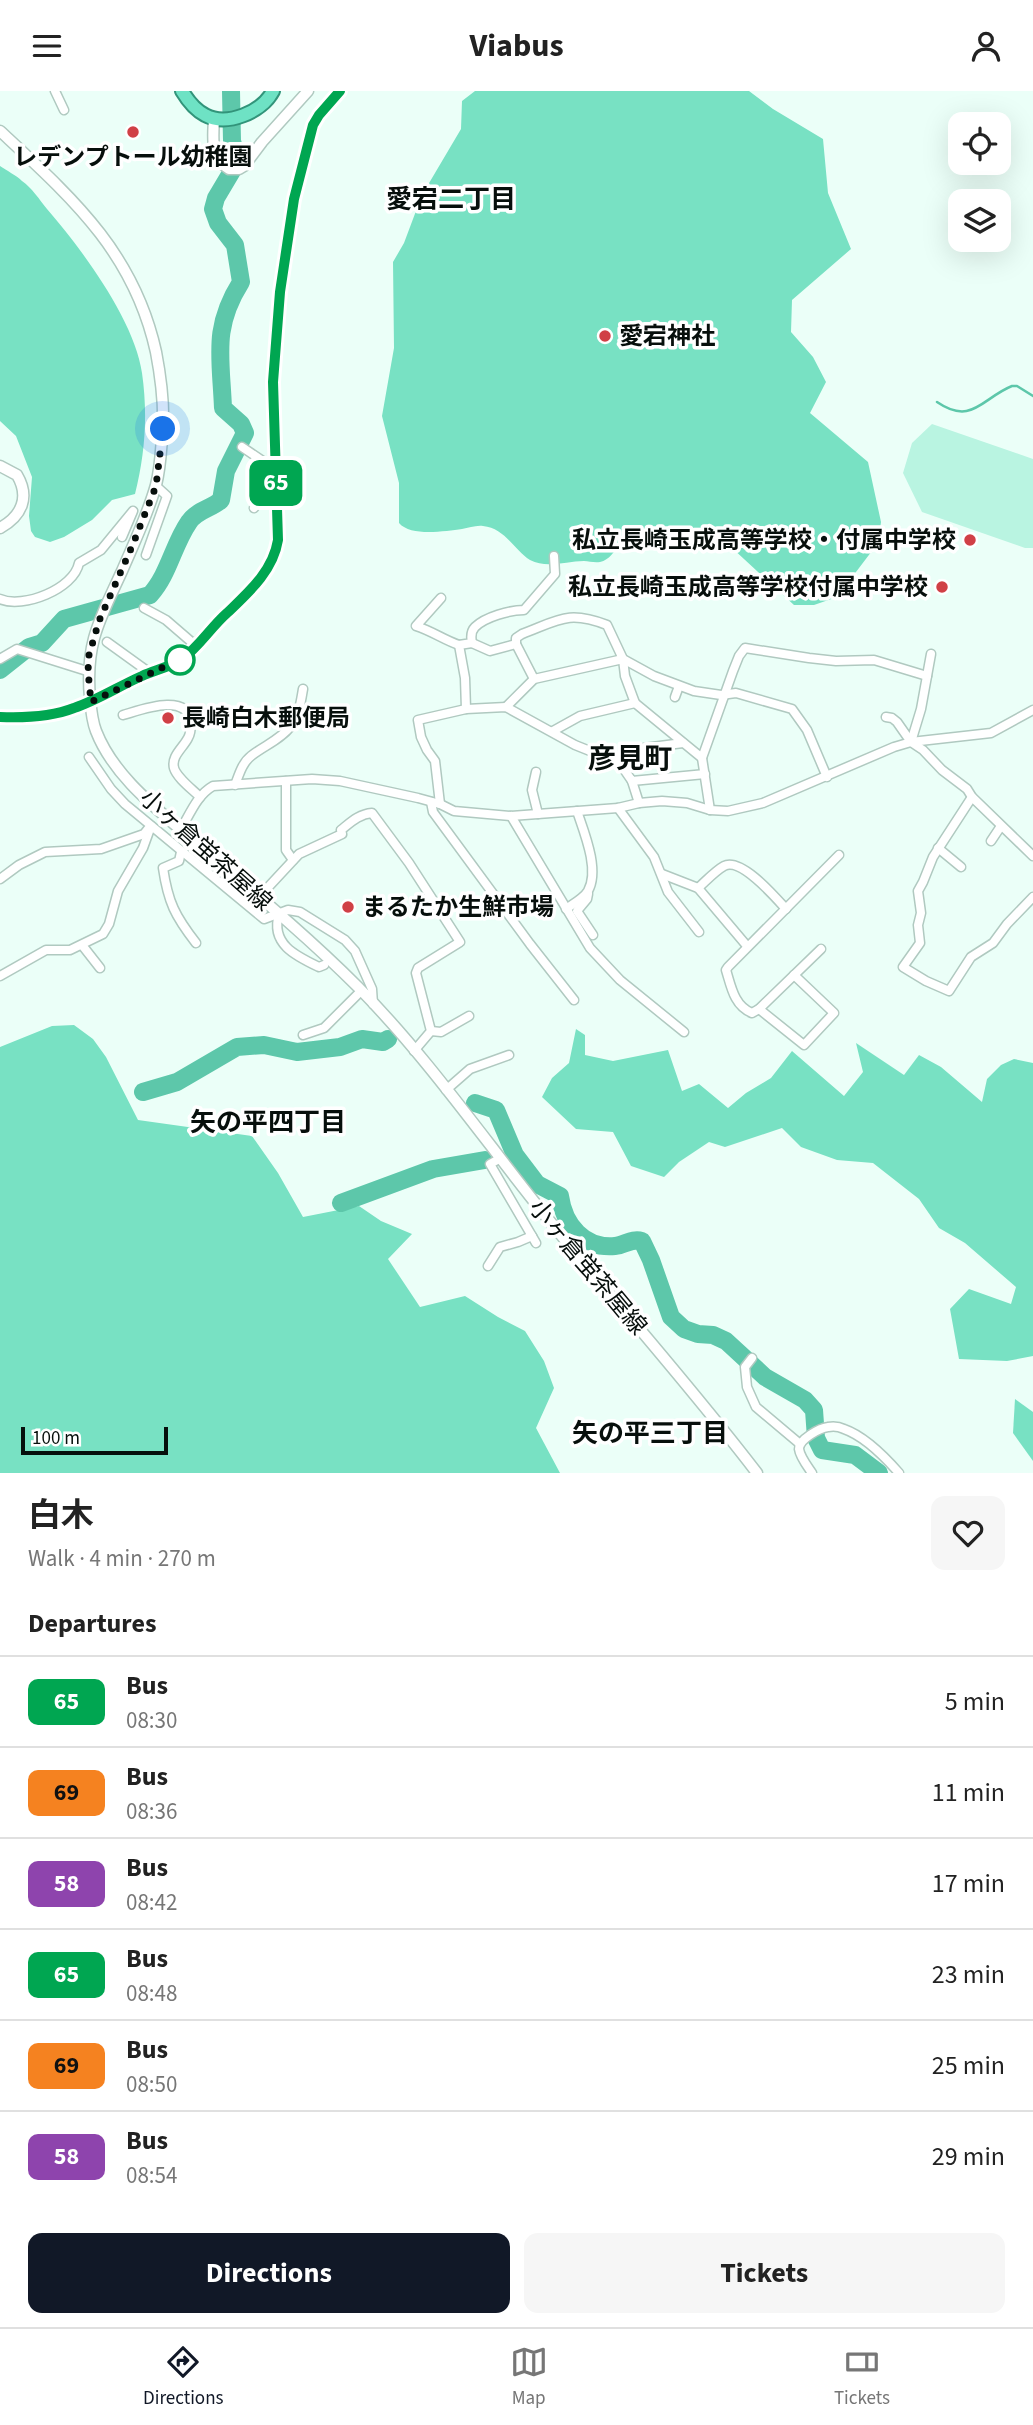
<!DOCTYPE html>
<html lang="en">
<head>
<meta charset="utf-8">
<style>
	body { margin:0; font-family:"Source Sans 3","Noto Sans JP",sans-serif; background:#f6f6f6; color:#222; height:100vh; display:flex; flex-direction:column; font-size:26px; white-space:nowrap }
	* { box-sizing:border-box; margin:0 }
	p { font-size:23px; color:#767676 }
	.icon { flex:none; width:38px; height:38px; fill:none; stroke:currentColor; stroke-width:2; stroke-linecap:round; stroke-linejoin:round }
	.map { position:relative; height:1382px; overflow:hidden }
	.drawer { display:flex; flex-direction:column; background:#fff; flex:1 }
	.drawer>* { flex:none }
	.badge { padding:0 14px; border-radius:10px; font-size:24px; line-height:46px }
	.buttons { position:absolute; left:948px; top:21px; display:grid; gap:14px }
	.buttons a { display:grid; place-items:center; width:63px; height:63px; border-radius:14px; background:#fff; box-shadow:0 7px 28px #0002; font-size:35px }
	.scale { position:absolute; left:21px; bottom:18px; width:147px; box-sizing:border-box; padding-left:7px; border:4px solid #070f0c; border-top:0; font-size:19px; line-height:24px; white-space:nowrap; color:#070f0c; -webkit-text-stroke:5px #fff; paint-order:stroke }
	.you { position:absolute; width:35px; height:35px; margin:-18px; border:5px solid #fff; border-radius:50%; background:#1a73e8; box-shadow:0 0 0 10px #1a73e833 }
	.map>.badge { position:absolute; translate:-50% -50%; box-shadow:0 0 0 4px #fff }
	h2 { padding:0 28px; font-size:26px; line-height:63px }
	.round { display:grid; place-items:center; flex:none; width:74px; height:74px; border-radius:14px; background:#f6f6f6 }
	.headline { display:flex; align-items:center; justify-content:space-between; height:119px; padding:0 28px }
	h1 { font-size:33px; font-weight:700; line-height:52px }
	.primary-button { display:flex; gap:14px; margin-top:auto; padding:14px 28px }
	.primary-button a { flex:1; height:80px; border-radius:14px; background:#111827; color:#fff; font-size:28px; font-weight:700; line-height:80px; text-align:center }
	.primary-button a+a { background:#f6f6f6; color:#222 }
	ul { padding:0; list-style:none }
	li { display:flex; align-items:center; gap:21px; height:91px; padding:0 28px; border-top:2px solid #e0e0e0 }
	li div { flex:1 }
	li b { display:block; font-size:26px }
	li em { font-style:normal }
	li .badge { min-width:77px; font-weight:700; text-align:center }
	header { display:flex; justify-content:space-between; align-items:center; height:91px; padding:0 28px; background:#fff; font-size:32px; font-weight:700 }
	.tabs { display:flex; justify-content:space-around; align-items:center; height:98px; border-top:2px solid #e0e0e0; background:#fff; font-size:19px; color:#767676 }
	.tabs a { display:grid; justify-items:center; gap:4px }
	.tabs .selected { color:#111827 }
	.map>svg:first-child { display:block }
	.green { fill:#b9f4e1 }
	.forest { fill:#78e1c3 }
	.lines { fill:none; stroke-linecap:round; stroke-linejoin:round }
	.stream { stroke:#5dc7aa; stroke-width:2.5 }
	.river { stroke:#5dc7aa; stroke-width:18 }
	.minor-casing { stroke:#b0c9c0; stroke-width:11 }
	.tertiary-casing { stroke:#b0c9c0; stroke-width:13 }
	.trunk-casing { stroke:#32947a; stroke-width:16 }
	.minor { stroke:#fff; stroke-width:8 }
	.tertiary { stroke:#fff; stroke-width:10 }
	.trunk { stroke:#6ee2c4; stroke-width:12 }
	.line-casing { stroke:#fff; stroke-width:16 }
	.line { stroke:#00a651; stroke-width:10 }
	.walk { stroke:#070f0c; stroke-width:7; stroke-dasharray:0 12.6 }
	.poi-dot { fill:#d04046; stroke:#fff; stroke-width:2.5 }
	.stop-dot { fill:#fff; stroke:#00a651; stroke-width:3.5 }
	.labels { text-anchor:middle; stroke-width:7; stroke-linejoin:round; paint-order:stroke }
	.poi-label { font-size:24px; font-weight:bold; fill:#070f0c; stroke:#fff; text-anchor:start }
	.street-label { font-size:24px; fill:#070f0c; stroke:#fff }
	.neighbourhood-label { font-size:26px; font-weight:bold; fill:#070f0c; stroke:#fff }
	.quarter-label { font-size:28px; font-weight:bold; fill:#070f0c; stroke:#fff }
</style>
</head>
<body>
<header><svg class="icon" aria-label="menu" viewBox="0 0 24 24"><path d="M4 6h16M4 12h16M4 18h16"/></svg>Viabus<svg class="icon" aria-label="person" viewBox="0 0 24 24"><circle cx="12" cy="8" r="4"/><path d="M4 21q1-7 8-7t8 7"/></svg></header>
<div class="map">
<svg width="1033" height="1382" viewBox="0 0 1033 1382">
	<rect width="100%" height="100%" fill="#ebfff8"/>
	<path class="green" d="M932 333 1033 368V457H1025L922 421 903 382 912 352Z"/>
	<g class="forest">
		<path d="M475 0H749L773 18 823 48 828 102 851 158 792 209 791 241 813 266 826 291 810 322 868 371 881 431 878 452 837 506 814 514H794L731 456 707 452 691 445 667 455C651 448 636 444 620 455 613 460 610 469 600 471 594 472 589 470 584 470 566 470 547 478 530 469 514 459 505 437 483 435 476 434 469 437 462 438 445 440 411 446 399 432V392L382 325 394 257 393 171 404 152 422 104 461 38 462 10Z"/>
		<path d="M0 75C7 80 16 84 22 90 32 97 39 108 47 118 81 157 135 230 142 282 148 324 145 363 135 403L112 409 92 429 64 446 50 451 35 446 31 440 29 425 32 386 16 345 0 330Z"/>
		<path d="M74 934 93 948 106 966 138 1029 252 1045 278 1082 303 1126 359 1115 381 1130 412 1143 388 1168 420 1216 465 1205 498 1226 525 1240 544 1270 554 1297 536 1337 560 1382H0V956L52 935Z"/>
		<path d="M576 938 585 944V964L613 970 668 959 682 1000 699 993 728 1017 746 1002 771 987 792 960 844 1005 863 981 856 952 904 984 919 964 941 976 982 1011 987 988 1001 974 1014 968 1033 972V1265L1007 1270 959 1268 950 1218 969 1198 1011 1213 1016 1196 965 1152 939 1137 919 1108 873 1072 837 1069 801 1056 782 1037 725 1056 709 1051 679 1071 664 1086 631 1075 613 1041 576 1038 542 1006 552 987 569 972Z"/>
		<path d="M1015 1308 1033 1321V1370L1013 1342Z"/>
	</g>
	<g class="lines">
		<path class="stream" d="M937 311C972 335 982 307 1012 295H1017L1033 305"/>
		<g class="river">
			<path d="M0 579 29 556 42 552 64 528 150 504C169 483 173 454 189 431 197 419 211 418 221 409L226 380 245 342 241 333 223 317C221 266 212 237 241 191L235 154 218 132 213 118 216 107 238 70 232 50 231 0"/>
			<path d="M143 1001 177 991 237 956 264 954 297 961 340 956 362 948 383 951 388 948"/>
			<path d="M475 1012 496 1019 515 1064 537 1093 560 1105C564 1134 584 1158 615 1155 625 1154 632 1147 642 1150L651 1169 671 1226 684 1238 698 1243 713 1244 726 1250 765 1286 805 1309 814 1319 816 1347 822 1359 855 1364 879 1382"/>
			<path d="M341 1112 433 1078 485 1069"/>
		</g>
		<g class="minor-casing">
			<g id="minor">
				<path d="M55 0 64 19"/>
				<path d="M242 356 276 379"/>
				<path d="M254 417 269 397 276 391"/>
				<path d="M146 464 167 405 156 395"/>
				<path d="M441 507 416 535C432 540 444 549 459 554"/>
				<path d="M0 508C23 518 74 498 79 472L101 459 133 420 122 446"/>
				<path d="M144 517 166 529 195 554"/>
				<path d="M107 551 150 582"/>
				<path d="M472 552 490 560 516 553"/>
				<path d="M0 568 17 558 87 580"/>
				<path d="M534 588 516 553V547L522 543C559 529 568 519 607 534L623 568 654 585 694 600 721 604 736 602 792 618 807 639 827 686"/>
				<path d="M675 606 679 595"/>
				<path d="M506 616 534 588 623 568 625 585 635 612 702 667 710 719"/>
				<path d="M466 618 465 587 459 554 472 552C471 547 471 540 475 536 485 526 510 519 524 519L555 483 554 465"/>
				<path d="M123 624C141 619 187 601 191 631 191 637 191 642 188 647 183 657 171 665 174 677 177 687 192 698 200 706"/>
				<path d="M886 626 892 627 897 631 911 651 923 659 942 679 967 698 972 706 1033 765"/>
				<path d="M553 640 580 625 635 612"/>
				<path d="M911 651 921 618 931 563"/>
				<path d="M89 666 111 698 125 713 264 828 288 819 300 821 345 849 355 860 372 898 373 913"/>
				<path d="M702 667 733 580 739 565 745 557 809 567 836 570 874 569 927 585"/>
				<path d="M610 668 621 674 632 690 705 683"/>
				<path d="M536 681 532 699 538 723"/>
				<path d="M286 690V759L293 769"/>
				<path d="M632 690 639 712"/>
				<path d="M235 694C239 684 242 672 251 665 265 654 280 649 291 635 299 625 301 610 303 598"/>
				<path d="M972 706 933 766 923 791 918 800 921 822 918 834 920 852 903 876 926 890 949 900 971 866 993 852 1007 833 1033 806"/>
				<path d="M431 711 433 721 530 853 574 909"/>
				<path d="M440 713 435 670 427 659 421 646 418 629 466 618 506 616 575 654 610 668 644 657 683 652"/>
				<path d="M618 717 654 766 668 801 699 841"/>
				<path d="M511 725 590 857 620 889 684 941"/>
				<path d="M181 738C190 723 197 704 213 695L312 688 340 690 418 707 440 713 454 720 511 725 618 717 639 712 662 710 687 712 710 719 728 720 763 712 894 656 911 651 991 642 1033 619"/>
				<path d="M991 750 1001 735"/>
				<path d="M938 757 961 776"/>
				<path d="M181 761 179 770 163 777C168 811 175 825 196 852"/>
				<path d="M662 783 698 797 747 855"/>
				<path d="M0 788 19 774 45 761 101 758 144 743 148 738"/>
				<path d="M698 797C706 790 715 780 724 775 741 766 775 806 786 818"/>
				<path d="M588 803 587 808 577 820 593 844"/>
				<path d="M259 806 299 763 342 743 341 739C350 732 359 723 372 722L409 772 460 851 418 877 416 882 431 940 414 960"/>
				<path d="M566 818C573 813 584 807 588 800 600 779 584 741 577 720"/>
				<path d="M279 823C270 853 296 865 319 876L324 874"/>
				<path d="M82 854 100 877"/>
				<path d="M821 858 759 918 752 922C734 915 731 895 726 879L728 876 839 764"/>
				<path d="M0 885 46 859H70L103 843 109 833 118 800 143 757 151 735"/>
				<path d="M759 918 804 954 834 922 794 884"/>
				<path d="M431 940 441 941 469 925"/>
				<path d="M303 944 324 937 361 900"/>
				<path d="M446 999 470 978 509 964"/>
				<path d="M499 1068 490 1073 536 1152"/>
				<path d="M488 1175 500 1156 518 1151 532 1145"/>
				<path d="M752 1267 745 1276 747 1296 756 1316 800 1353"/>
				<path d="M812 1382C808 1376 800 1366 799 1358 799 1348 820 1337 828 1336 833 1335 840 1336 844 1338 864 1345 885 1366 899 1382"/>
			</g>
		</g>
		<g class="tertiary-casing">
			<g id="tertiary">
				<path d="M214 28C213 47 210 67 229 78H239L244 75 262 51 308 0"/>
				<path d="M0 40C72 107 134 161 156 261 161 287 164 310 163 336 161 355 161 375 156 394 148 423 134 452 122 480 100 528 85 552 90 607 91 619 92 630 96 640 115 689 164 723 202 757 255 802 309 847 358 896 427 966 483 1047 544 1123 614 1210 689 1293 757 1382"/>
				<path d="M0 375 17 384C30 406 22 425 0 437"/>
				<path d="M0 626H32L74 618 184 566 215 533 257 492 271 472 278 449 273 291 280 201 294 108 313 34 319 24 340 0"/>
			</g>
		</g>
		<g class="trunk-casing">
			<path id="trunk" d="M182 0C188 10 195 19 205 24 227 36 262 21 273 0"/>
		</g>
		<use href="#minor" class="minor"/>
		<use href="#tertiary" class="tertiary"/>
		<use href="#trunk" class="trunk"/>
	</g>
	<g class="lines">
		<g class="line-casing">
			<path id="line" d="M0 626C25 627 51 626 74 617 98 609 119 595 142 585 155 579 170 576 182 568 199 556 211 536 227 522 249 501 273 480 278 449L273 291 280 201 294 108 313 34 319 24 340 0"/>
		</g>
		<use href="#line" class="line"/>
		<path class="walk" d="M163 338 156 395 133 453 99 530 89 564 88 580 91 611 184 566 180 569"/>
	</g>
	<g class="poi-dot">
		<circle cx="133" cy="41" r="7"/>
		<circle cx="605" cy="245" r="7"/>
		<circle cx="970" cy="449" r="7"/>
		<circle cx="942" cy="496" r="7"/>
		<circle cx="168" cy="627" r="7"/>
		<circle cx="348" cy="816" r="7"/>
	</g>
	<circle class="stop-dot" cx="180" cy="569" r="14"/>
	<g class="labels">
		<g class="poi-label">
			<text x="133" y="74" text-anchor="middle">レデンプトール幼稚園</text>
			<text x="619" y="253">愛宕神社</text>
			<text x="956" y="457" text-anchor="end">私立長崎玉成高等学校・付属中学校</text>
			<text x="928" y="504" text-anchor="end">私立長崎玉成高等学校付属中学校</text>
			<text x="182" y="635">長崎白木郵便局</text>
			<text x="362" y="824">まるたか生鮮市場</text>
		</g>
		<g class="street-label">
			<text transform="translate(206 759) rotate(42)" y="8">小ヶ倉蛍茶屋線</text>
			<text transform="translate(588 1176) rotate(50)" y="8">小ヶ倉蛍茶屋線</text>
		</g>
		<g class="neighbourhood-label">
			<text x="451" y="117">愛宕二丁目</text>
			<text x="268" y="1040">矢の平四丁目</text>
			<text x="650" y="1351">矢の平三丁目</text>
		</g>
		<g class="quarter-label">
			<text x="630" y="677">彦見町</text>
		</g>
	</g>
</svg>
<div class="buttons">
<a><svg class="icon" aria-label="locate" viewBox="0 0 24 24"><circle cx="12" cy="12" r="6"/><path d="M12 2v4M12 18v4M2 12h4M18 12h4"/></svg></a>
<a><svg class="icon" aria-label="layers" viewBox="0 0 24 24"><path d="M12 4l9 5-9 5-9-5zM3 14l9 5 9-5"/></svg></a>
</div>
<div class="scale">100 m</div>
<div class="you" style="left:163px;top:338px"></div>
<b class="badge" style="left:276px;top:392px;background:#00a651;color:#fff">65</b>
</div>
<section class="drawer">
<div class="headline"><div><h1>白木</h1><p>Walk · 4 min · 270 m</p></div><a class="round"><svg class="icon" aria-label="heart" viewBox="0 0 24 24"><path d="M12 20l-8-8c-3-5 5-10 8-4 3-6 11-1 8 4z"/></svg></a></div>
<h2>Departures</h2>
<ul>
<li><span class="badge" style="background:#00a651;color:#fff">65</span><div><b>Bus</b><p>08:30</p></div><em>5 min</em></li>
<li><span class="badge" style="background:#f58220;color:#111">69</span><div><b>Bus</b><p>08:36</p></div><em>11 min</em></li>
<li><span class="badge" style="background:#8e44ad;color:#fff">58</span><div><b>Bus</b><p>08:42</p></div><em>17 min</em></li>
<li><span class="badge" style="background:#00a651;color:#fff">65</span><div><b>Bus</b><p>08:48</p></div><em>23 min</em></li>
<li><span class="badge" style="background:#f58220;color:#111">69</span><div><b>Bus</b><p>08:50</p></div><em>25 min</em></li>
<li><span class="badge" style="background:#8e44ad;color:#fff">58</span><div><b>Bus</b><p>08:54</p></div><em>29 min</em></li>
</ul>
<div class="primary-button"><a>Directions</a><a>Tickets</a></div>
</section>
<nav class="tabs">
<a class="selected"><svg class="icon" aria-label="directions" viewBox="0 0 24 24"><path d="M12 3l9 9-9 9-9-9zM9 14v-3h6M13 9l2 2-2 2"/></svg>Directions</a>
<a><svg class="icon" aria-label="map" viewBox="0 0 24 24"><path d="M3 6l6-2 6 2 6-2v14l-6 2-6-2-6 2zM9 4v14M15 6v14"/></svg>Map</a>
<a><svg class="icon" aria-label="tickets" viewBox="0 0 24 24"><path d="M3 7h18v10H3zM15 7v10"/></svg>Tickets</a>
</nav>
</body>
</html>
